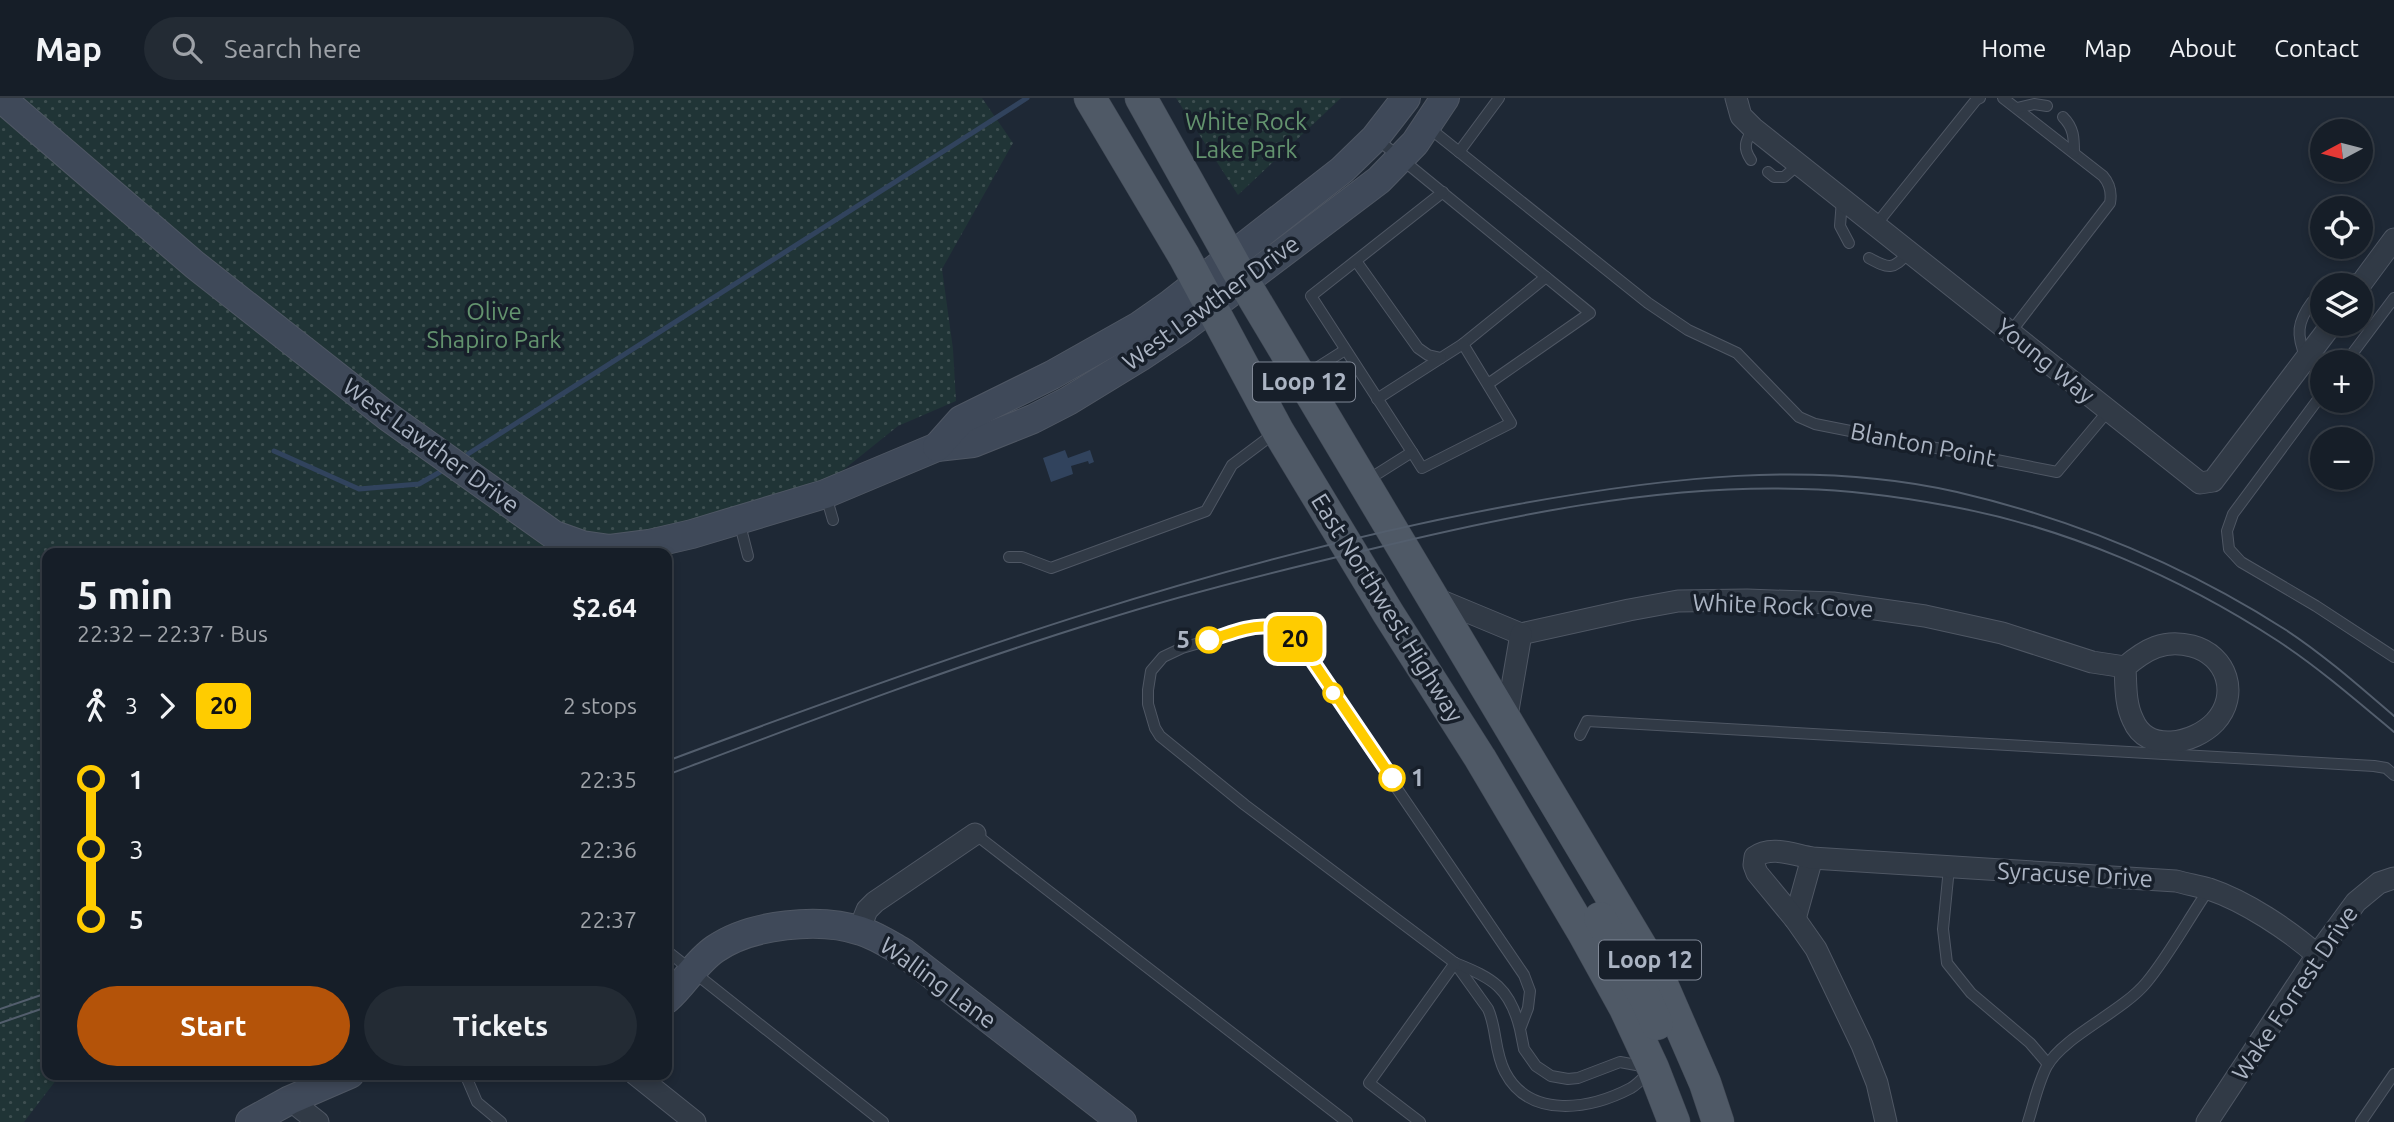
<!DOCTYPE html>
<html lang="en">
<head>
<meta charset="utf-8">
<style>
	body { margin:0; font-family:Ubuntu,sans-serif; background:#232b34; color:#f1f3f6; height:100vh; display:flex; flex-direction:column; font-size:26px; white-space:nowrap }
	* { box-sizing:border-box; margin:0 }
	p { font-size:23px; color:#9ea2a8 }
	.icon { flex:none; width:38px; height:38px; fill:none; stroke:currentColor; stroke-width:2; stroke-linecap:round; stroke-linejoin:round }
	.map { position:relative; flex:1; overflow:hidden }
	.details { position:absolute; left:42px; top:450px; width:630px; height:532px; display:flex; flex-direction:column; background:#161e28; border-radius:14px; box-shadow:0 4px 10px #0003,0 0 0 2px #353c45 }
	.details>* { flex:none }
	.badge { padding:0 14px; border-radius:10px; font-size:24px; line-height:46px }
	.needle { width:46px; rotate:263deg }
	.fabs { position:absolute; left:2310px; top:21px; display:grid; gap:14px }
	.fabs a { display:grid; place-items:center; width:63px; height:63px; border-radius:50%; background:#161e28; box-shadow:0 4px 10px #0003,0 0 0 2px #353c45; font-size:35px }
	.map>.badge { position:absolute; translate:-50% -50%; box-shadow:0 0 0 4px #fff }
	.legs { display:flex; align-items:center; gap:10px; height:77px; padding:0 35px; font-size:23px }
	.legs p { margin-inline-start:auto }
	.overview { display:flex; align-items:center; justify-content:space-between; height:119px; padding:0 35px }
	h1 { font-size:38px; font-weight:700; line-height:52px }
	.cta { display:flex; gap:14px; margin-top:auto; padding:14px 35px }
	.cta a { flex:1; height:80px; border-radius:42px; background:#b45309; color:#fff; font-size:28px; font-weight:700; line-height:80px; text-align:center }
	.cta a+a { background:#232b34; color:#f1f3f6 }
	ul { padding:0 35px; list-style:none }
	li { display:flex; align-items:center; gap:24px; height:70px; font-size:26px }
	li i { display:grid; place-items:center; width:10px; height:100%; margin:0 9px; background:currentColor }
	li i::after { content:''; width:18px; height:18px; margin:-9px; border:5px solid; border-radius:50%; background:#161e28 }
	li p { margin-inline-start:auto }
	li:first-child i { background:linear-gradient(#0000 50%,currentColor 0) }
	li:last-child i { background:linear-gradient(currentColor 50%,#0000 0) }
	header { display:flex; align-items:center; gap:42px; box-sizing:border-box; height:98px; padding:0 35px; background:#161e28; border-bottom:2px solid #353c45 }
	header strong { font-size:33px }
	nav { display:flex; gap:38px; margin-inline-start:auto; font-size:24px }
	.search { width:490px; height:63px; background:#232b34; display:flex; align-items:center; gap:18px; box-sizing:border-box; padding:0 24px; border-radius:38px; color:#9ea2a8; font-size:26px }
	.map>svg:first-child { display:block }
	.park { fill:url(#park-dots) }
	.water { fill:#31435d }
	.lines { fill:none; stroke-linecap:round; stroke-linejoin:round }
	.stream { stroke:#31435d; stroke-width:5 }
	.lane-casing { stroke:#4f5764; stroke-width:12 }
	.street-casing { stroke:#4f5764; stroke-width:23 }
	.secondary-casing { stroke:#4f5764; stroke-width:30 }
	.primary-casing { stroke:#3b434f; stroke-width:33 }
	.lane { stroke:#313a46; stroke-width:10 }
	.street { stroke:#313a46; stroke-width:21 }
	.secondary { stroke:#3f4959; stroke-width:28 }
	.primary { stroke:#4f5966; stroke-width:32 }
	.tram { stroke:#535e6d; stroke-width:2 }
	.line-1-casing { stroke:#fff; stroke-width:16 }
	.line-1 { stroke:#fc0; stroke-width:10 }
	.stop-1-dot { fill:#fff; stroke:#fc0; stroke-width:3.5 }
	.labels { text-anchor:middle; stroke-width:7; stroke-linejoin:round; paint-order:stroke }
	.shield { fill:#171f2a; stroke:#7f8795; stroke-width:2 }
	.shield-label { font-size:23px; font-weight:bold; fill:#abb4c3 }
	.park-label { font-size:24px; fill:#63936e; stroke:#171f2a }
	.street-label { font-size:24px; fill:#abb4c3; stroke:#171f2a }
	.stop-label { font-size:24px; font-weight:bold; fill:#abb4c3; stroke:#171f2a; text-anchor:end }
</style>
</head>
<body>
<header>
<strong>Map</strong>
<div class="search"><svg class="icon" aria-label="search" viewBox="0 0 24 24"><circle cx="10" cy="10" r="6"/><path d="M15 15l6 6"/></svg>Search here</div>
<nav><a>Home</a><a>Map</a><a>About</a><a>Contact</a></nav>
</header>
<div class="map">
<svg width="2394" height="1024" viewBox="0 0 2394 1024">
	<defs>
		<pattern id="park-dots" width="8" height="8" patternUnits="userSpaceOnUse" patternTransform="scale(1.75)"><rect width="8" height="8" fill="#203436"/><path d="M2 2h.1M6 6h.1" fill="none" stroke="#3e4f51" stroke-width="1.8" stroke-linecap="round"/></pattern>
	</defs>
	<rect width="100%" height="100%" fill="#1e2835"/>
	<g class="park">
		<path d="M0 0H982L1013 45 942 171 953 251 956 303 898 328 837 377 701 444 667 458V455H47V976L60 977 24 1024H0Z"/>
		<path d="M1176 0H1341L1238 97Z"/>
	</g>
	<path class="water" d="M1065 352 1068 360 1090 352 1094 364 1089 366 1088 363 1071 368 1073 376 1051 384 1043 360Z"/>
	<g class="lines">
		<g class="stream">
			<path d="M274 353 359 391 419 386 440 374"/>
			<path d="M468 356 1027 0"/>
		</g>
		<g class="lane-casing">
			<g id="lane">
				<path d="M2003 0 2103 78C2110 86 2112 94 2110 105L2010 235"/>
				<path d="M2017 10 2034 6 2047 8"/>
				<path d="M2063 19C2074 30 2074 40 2074 55"/>
				<path d="M1428 29 1648 205 1688 232 1737 255 1799 319 1815 326 2057 374 2108 313"/>
				<path d="M1377 41 1590 215 1488 286"/>
				<path d="M1459 54 1499 0"/>
				<path d="M1751 62C1742 49 1746 43 1753 30"/>
				<path d="M1768 74 1774 79H1784L1798 67"/>
				<path d="M1842 102 1840 128 1849 145"/>
				<path d="M1875 128 1976 2 1980 0"/>
				<path d="M1869 160C1889 171 1893 172 1908 155"/>
				<path d="M1356 163 1418 250 1428 257 1441 260 1463 246 1546 179"/>
				<path d="M2324 187 2344 181H2365"/>
				<path d="M2306 260C2296 237 2297 224 2312 204"/>
				<path d="M2346 264 2394 200"/>
				<path d="M1304 278 1345 252"/>
				<path d="M2322 296 2233 416 2227 433 2229 451 2241 464 2316 508 2394 559"/>
				<path d="M1377 301 1441 260"/>
				<path d="M1412 354 1311 198 1443 94"/>
				<path d="M1366 383 1412 354 1422 370 1511 325 1463 246"/>
				<path d="M826 398 833 422"/>
				<path d="M739 423 748 458"/>
				<path d="M1009 459H1022L1051 470 1206 413 1232 367 1276 334"/>
				<path d="M1580 637 1587 623 2374 668 2386 670 2394 677"/>
				<path d="M975 736 1347 1024"/>
				<path d="M1949 770 1943 831 1947 865 1971 895 2030 945 2048 966"/>
				<path d="M667 853 883 1024"/>
				<path d="M1455 865 1488 911C1497 931 1494 953 1505 974 1530 1022 1591 1011 1631 990 1638 986 1645 978 1651 972"/>
				<path d="M1520 931C1510 890 1493 880 1455 865L1245 707 1160 638 1155 630 1148 606V592L1151 573 1163 559 1182 550 1258 528 1278 530 1295 541 1524 877 1530 893 1528 910 1520 931 1524 951 1536 968 1551 978 1568 981 1578 980 1620 964 1647 969"/>
				<path d="M465 976 477 1004 501 1024"/>
				<path d="M1420 1024 1369 985 1455 865"/>
				<path d="M2028 1024C2034 1005 2038 985 2047 968 2064 938 2122 914 2146 885 2168 859 2189 820 2209 791"/>
				<path d="M2361 1024 2394 976"/>
			</g>
		</g>
		<g class="street-casing">
			<g id="street">
				<path d="M1736 0 1741 18 1753 30 2200 385 2213 383 2332 226"/>
				<path d="M2360 187 2394 141"/>
				<path d="M1432 499 1521 536 1629 512 1678 503 1747 502 1833 505 1925 518 2002 535 2092 564 2125 569C2146 551 2164 541 2192 548 2227 557 2240 597 2215 624 2194 646 2147 656 2133 622 2125 606 2126 587 2125 569"/>
				<path d="M1506 624 1521 536"/>
				<path d="M1795 821 1812 760"/>
				<path d="M859 832 867 812 875 804 975 736"/>
				<path d="M635 976 695 1024"/>
				<path d="M290 1002 318 1024"/>
				<path d="M1886 1024 1877 985 1862 947 1816 851 1795 821 1757 775 1754 767 1755 759C1771 747 1794 757 1812 760L2176 783C2187 786 2198 788 2209 791 2245 803 2289 832 2317 857"/>
				<path d="M2207 1024 2317 857 2356 804 2379 785 2394 780"/>
			</g>
		</g>
		<g class="secondary-casing">
			<g id="secondary">
				<path d="M1 0 195 167 387 318 554 437 582 447 610 451 649 446 692 436 825 396 937 349 973 345 1033 321 1068 303 1140 259 1182 231 1379 82 1415 45 1445 0"/>
				<path d="M937 349 961 322 1052 277 1139 228 1169 207 1342 72 1375 40 1406 0"/>
				<path d="M667 901C684 886 696 864 715 851 751 826 820 819 861 833 877 838 890 847 904 855L1122 1024"/>
				<path d="M250 1024 290 1002 350 976"/>
			</g>
		</g>
		<g class="primary-casing">
			<g id="primary">
				<path d="M1090 0 1184 158 1278 333 1388 515 1480 660 1583 834 1625 910 1653 970 1674 1024"/>
				<path d="M1141 0 1244 184 1658 877 1705 985 1718 1024"/>
				<path d="M1600 820 1645 899 1657 926"/>
			</g>
		</g>
		<use href="#lane" class="lane"/>
		<use href="#street" class="street"/>
		<use href="#secondary" class="secondary"/>
		<use href="#primary" class="primary"/>
		<g class="tram">
			<path d="M667 663C945 559 1225 459 1519 406 1662 380 1813 361 1957 394 2073 421 2186 468 2286 532 2324 557 2359 588 2394 618"/>
			<path d="M667 677C810 623 954 568 1100 523 1188 495 1277 473 1367 452 1507 418 1658 386 1802 391 1851 392 1901 399 1949 408 2065 429 2180 479 2278 543 2319 570 2357 603 2394 634"/>
			<path d="M0 911 47 895"/>
			<path d="M0 925 47 909"/>
		</g>
	</g>
	<g class="lines">
		<g class="line-1-casing">
			<path id="line-1" d="M1209 542C1246 531 1273 515 1303 549L1392 680"/>
		</g>
		<use href="#line-1" class="line-1"/>
	</g>
	<g class="stop-1-dot">
		<circle cx="1209" cy="542" r="12"/>
		<circle cx="1333" cy="595" r="9"/>
		<circle cx="1392" cy="680" r="12"/>
	</g>
	<g class="labels">
		<g class="shield">
			<rect x="1253" y="264.5" width="102" height="39" rx="5"/>
			<rect x="1599" y="842.5" width="102" height="39" rx="5"/>
		</g>
		<g class="shield-label">
			<text x="1304" y="292">Loop 12</text>
			<text x="1650" y="870">Loop 12</text>
		</g>
		<g class="park-label">
			<text x="1246" y="32">White Rock<tspan x="1246" dy="28">Lake Park</tspan></text>
			<text x="494" y="222">Olive<tspan x="494" dy="28">Shapiro Park</tspan></text>
		</g>
		<g class="street-label">
			<text transform="translate(1211 205) rotate(-36)" y="8">West Lawther Drive</text>
			<text transform="translate(2045 263) rotate(39)" y="8">Young Way</text>
			<text transform="translate(1923 347) rotate(11)" y="8">Blanton Point</text>
			<text transform="translate(431 348) rotate(36)" y="8">West Lawther Drive</text>
			<text transform="translate(1783 508) rotate(2)" y="8">White Rock Cove</text>
			<text transform="translate(1387 510) rotate(58)" y="8">East Northwest Highway</text>
			<text transform="translate(2075 777) rotate(3)" y="8">Syracuse Drive</text>
			<text transform="translate(938 885) rotate(36)" y="8">Walling Lane</text>
			<text transform="translate(2295 895) rotate(-56)" y="8">Wake Forrest Drive</text>
		</g>
		<g class="stop-label">
			<text x="1190" y="550">5</text>
			<text x="1411" y="688" text-anchor="start">1</text>
		</g>
	</g>
</svg>
<div class="fabs">
<a><svg class="needle" viewBox="-14 -14 28 28"><path d="M0-13l5 13h-10z" fill="#e53935"/><path d="M0 13l5-13h-10z" fill="#9ea2a8"/></svg></a>
<a><svg class="icon" aria-label="locate" viewBox="0 0 24 24"><circle cx="12" cy="12" r="6"/><path d="M12 2v4M12 18v4M2 12h4M18 12h4"/></svg></a>
<a><svg class="icon" aria-label="layers" viewBox="0 0 24 24"><path d="M12 4l9 5-9 5-9-5zM3 14l9 5 9-5"/></svg></a>
<a>+</a>
<a>−</a>
</div>
<b class="badge" style="left:1295px;top:541px;background:#fc0;color:#111">20</b>
<section class="details">
<div class="overview"><div><h1>5 min</h1><p>22:32 – 22:37 · Bus</p></div><b>$2.64</b></div>
<div class="legs"><svg class="icon" aria-label="walk" viewBox="0 0 24 24"><circle cx="13" cy="4" r="2"/><path d="M13 8l-2 6 4 7M11 14l-3 7M7 12l3-4h3l4 4"/></svg>3<svg class="icon" aria-label="forward" viewBox="0 0 24 24"><path d="M9 5l7 7-7 7"/></svg><b class="badge" style="background:#fc0;color:#111">20</b><p>2 stops</p></div>
<ul>
<li><i style="color:#fc0"></i><b>1</b><p>22:35</p></li>
<li><i style="color:#fc0"></i><span>3</span><p>22:36</p></li>
<li><i style="color:#fc0"></i><b>5</b><p>22:37</p></li>
</ul>
<div class="cta"><a>Start</a><a>Tickets</a></div>
</section>
</div>
</body>
</html>
